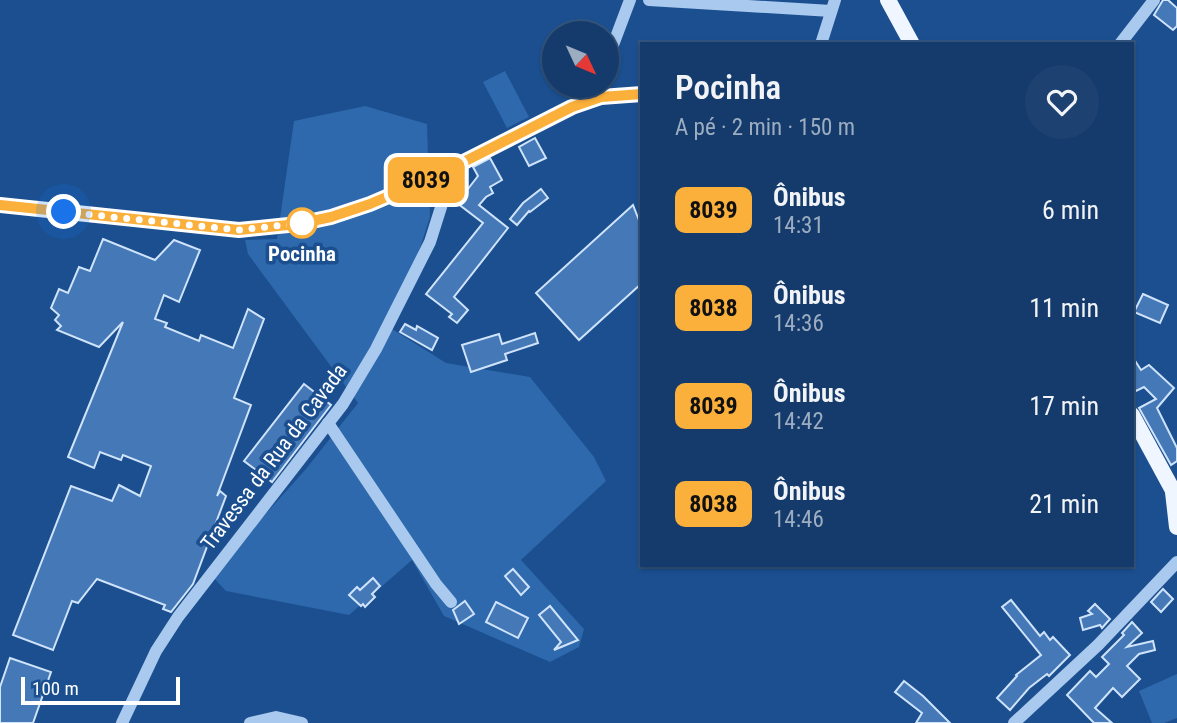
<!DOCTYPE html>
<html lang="pt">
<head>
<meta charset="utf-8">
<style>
	body { margin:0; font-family:"Roboto Condensed",sans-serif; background:#1d4271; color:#f1f3f6; height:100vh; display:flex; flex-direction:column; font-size:26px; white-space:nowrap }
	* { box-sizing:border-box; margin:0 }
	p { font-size:23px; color:#9dadc1 }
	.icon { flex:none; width:38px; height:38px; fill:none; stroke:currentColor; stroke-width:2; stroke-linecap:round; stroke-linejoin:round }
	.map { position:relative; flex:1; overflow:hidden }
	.details { position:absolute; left:640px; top:42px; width:494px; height:525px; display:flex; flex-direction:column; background:#143b6b; border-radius:0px; box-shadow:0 2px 5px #0004,0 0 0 2px #33557e }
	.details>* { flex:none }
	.badge { padding:0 14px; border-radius:10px; font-size:24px; line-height:46px }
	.needle { width:46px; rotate:134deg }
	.buttons { position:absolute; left:542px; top:21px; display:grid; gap:14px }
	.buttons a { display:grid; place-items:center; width:77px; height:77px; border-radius:50%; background:#143b6b; box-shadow:0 2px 5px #0004,0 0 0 2px #33557e; font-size:35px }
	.scale { position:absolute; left:21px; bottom:18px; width:159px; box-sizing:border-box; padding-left:7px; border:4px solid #fff; border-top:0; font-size:19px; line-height:24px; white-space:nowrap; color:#fff; -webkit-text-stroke:5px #1b4f8f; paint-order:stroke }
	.you { position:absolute; width:35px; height:35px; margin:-18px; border:5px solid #fff; border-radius:50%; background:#1a73e8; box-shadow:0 0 0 10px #1a73e833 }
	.map>.badge { position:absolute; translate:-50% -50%; box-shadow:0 0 0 4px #fff }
	.round { display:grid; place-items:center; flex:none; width:74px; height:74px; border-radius:37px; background:#1d4271 }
	.head { display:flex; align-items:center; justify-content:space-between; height:119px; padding:0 35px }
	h1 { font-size:33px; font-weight:600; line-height:52px }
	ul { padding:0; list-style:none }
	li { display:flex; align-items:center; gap:21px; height:98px; padding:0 35px }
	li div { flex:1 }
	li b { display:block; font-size:26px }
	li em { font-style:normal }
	li .badge { min-width:77px; font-weight:700; text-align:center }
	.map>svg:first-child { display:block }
	.green { fill:#2e69ad }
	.building { fill:#4478b7; stroke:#cfe3fa; stroke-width:2 }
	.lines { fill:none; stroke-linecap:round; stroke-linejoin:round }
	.minor { stroke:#a9c9ee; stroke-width:12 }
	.major { stroke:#f0f6ff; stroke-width:16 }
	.line-casing { stroke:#fff; stroke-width:16 }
	.line { stroke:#fbb03b; stroke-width:10 }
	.walk { stroke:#fff; stroke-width:7; stroke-dasharray:0 12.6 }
	.stop-dot { fill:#fff; stroke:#fbb03b; stroke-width:3.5 }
	.labels { text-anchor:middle; stroke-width:7; stroke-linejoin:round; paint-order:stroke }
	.stop-label { font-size:21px; font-weight:bold; fill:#fff; stroke:#1b4f8f }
	.street-label { font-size:21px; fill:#fff; stroke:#1b4f8f }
</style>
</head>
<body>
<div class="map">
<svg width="1177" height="723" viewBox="0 0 1177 723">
	<rect width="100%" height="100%" fill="#1b4f8f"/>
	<g class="green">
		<path d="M505 71 529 117 507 128 483 82Z"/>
		<path d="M365 106 427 124 430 217 409 282 384 324 446 363 530 377 594 457 606 481 521 560 584 629 579 647 550 662 444 616 412 560 349 615 226 591 211 575 306 469 358 403 248 254 245 240 277 239 294 121Z"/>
		<path d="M1177 674V718L1164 723H1152L1139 691Z"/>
	</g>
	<g class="building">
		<path d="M1163 0H1168L1177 8V26L1173 30 1154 15Z"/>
		<path d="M535 138 546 158 529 166 519 147Z"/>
		<path d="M490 158 502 180 490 187 493 193 486 197 479 205 508 228 454 297 468 310 457 323 449 317 452 314 426 294 483 223 457 203 478 176 473 167Z"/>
		<path d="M541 189 548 198 530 212 529 211 517 225 510 219 523 203Z"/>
		<path d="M633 205 642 228V283L579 340 536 293Z"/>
		<path d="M103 239 155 260 174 240 200 250 179 302 164 295 155 319 167 323 165 327 199 341 201 335 233 348 248 309 264 319 234 398 251 405 217 496 220 491 226 496 193 584 171 612 163 609 165 605 97 579 78 603 72 601 53 650 13 635 71 486 112 501 119 485 140 496 151 466 123 455 121 460 100 452 94 468 68 457 123 322 99 347 57 330 61 326 55 320 59 315 51 308 59 289 68 293 79 267 90 271Z"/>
		<path d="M1143 294 1168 305 1160 323 1134 312Z"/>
		<path d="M405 324 416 330 417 326 438 338 432 350 400 332Z"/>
		<path d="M535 333 538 343 505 354 507 360 471 372 462 345 499 334 502 344Z"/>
		<path d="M1132 356 1141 370 1149 365 1174 388 1157 408 1177 448V461L1171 465 1139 408 1156 399 1144 387 1136 391 1132 384Z"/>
		<path d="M304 384 331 405 272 482 244 461Z"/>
		<path d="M513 569 529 587 521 595 505 576Z"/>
		<path d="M373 578 380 586 372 594 375 597 365 607 363 604 361 606 349 595 357 587 360 590Z"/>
		<path d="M1163 589 1173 599 1161 612 1151 602Z"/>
		<path d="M1011 600 1040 636 1044 632 1050 640 1053 637 1070 655 1049 676 1047 674 1029 688 1010 710 997 698 1017 676 1016 675 1041 655 1002 607Z"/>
		<path d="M465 601 474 614 459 624 453 610Z"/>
		<path d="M496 602 528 618 518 638 486 622Z"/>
		<path d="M1095 604 1110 619 1102 628 1100 625 1083 630 1080 618 1092 614 1088 611Z"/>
		<path d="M550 606 578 640 554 650 561 642 539 615Z"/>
		<path d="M1132 622 1142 633 1127 647 1153 641 1155 650 1139 654 1127 666 1140 679 1122 697 1113 688 1095 708 1112 723H1094L1067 695 1090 671 1096 677 1109 664 1102 657 1124 635 1122 633Z"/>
		<path d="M10 658 51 672 33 723H0V687Z"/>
		<path d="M904 681 923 696 950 723H916L922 713 895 692Z"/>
	</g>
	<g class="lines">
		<g class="minor">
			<path d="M649 0 831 11"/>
			<path d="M821 44 835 0"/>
			<path d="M1120 44 1154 0"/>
			<path d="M607 61 630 0"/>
			<path d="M0 205 239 230 298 224 331 217 370 204 440 174 572 107 601 97 642 94"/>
			<path d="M328 423 436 584 451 602"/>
			<path d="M122 723 156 651 178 617 343 404 376 349 430 242 454 166"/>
			<path d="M250 723 276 717 302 723"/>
			<path d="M1014 723 1098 645 1177 562"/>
		</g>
		<g class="major">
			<path d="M888 0 912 44"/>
			<path d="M1132 415 1177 498"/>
			<path d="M1173 492 1177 527"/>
		</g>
	</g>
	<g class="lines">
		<g class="line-casing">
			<path id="line" d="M0 205 239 230 298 224 331 217 370 204 440 174 572 107 601 97 642 94"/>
		</g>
		<use href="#line" class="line"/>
		<path class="walk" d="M64 212 239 230 302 223"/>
	</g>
	<circle class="stop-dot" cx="302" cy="223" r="14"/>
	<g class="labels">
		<g class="stop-label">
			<text x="302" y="261">Pocinha</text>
		</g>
		<g class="street-label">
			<text transform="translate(274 457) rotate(-53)" y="7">Travessa da Rua da Cavada</text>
		</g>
	</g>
</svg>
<div class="buttons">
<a><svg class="needle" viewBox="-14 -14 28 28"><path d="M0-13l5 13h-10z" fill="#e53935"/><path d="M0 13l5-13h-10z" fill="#9dadc1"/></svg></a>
</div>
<div class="scale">100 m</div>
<div class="you" style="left:64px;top:212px"></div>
<b class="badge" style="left:426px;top:180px;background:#fbb03b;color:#111">8039</b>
<section class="details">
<div class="head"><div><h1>Pocinha</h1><p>A pé · 2 min · 150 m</p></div><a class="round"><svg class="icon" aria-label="heart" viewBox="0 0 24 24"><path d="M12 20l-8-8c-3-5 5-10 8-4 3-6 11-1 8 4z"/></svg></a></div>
<ul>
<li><span class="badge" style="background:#fbb03b;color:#111">8039</span><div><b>Ônibus</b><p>14:31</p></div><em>6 min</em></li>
<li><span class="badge" style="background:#fbb03b;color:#111">8038</span><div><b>Ônibus</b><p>14:36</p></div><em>11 min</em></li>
<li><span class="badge" style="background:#fbb03b;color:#111">8039</span><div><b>Ônibus</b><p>14:42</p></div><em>17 min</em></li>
<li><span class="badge" style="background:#fbb03b;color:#111">8038</span><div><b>Ônibus</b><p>14:46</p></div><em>21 min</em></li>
</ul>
</section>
</div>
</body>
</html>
